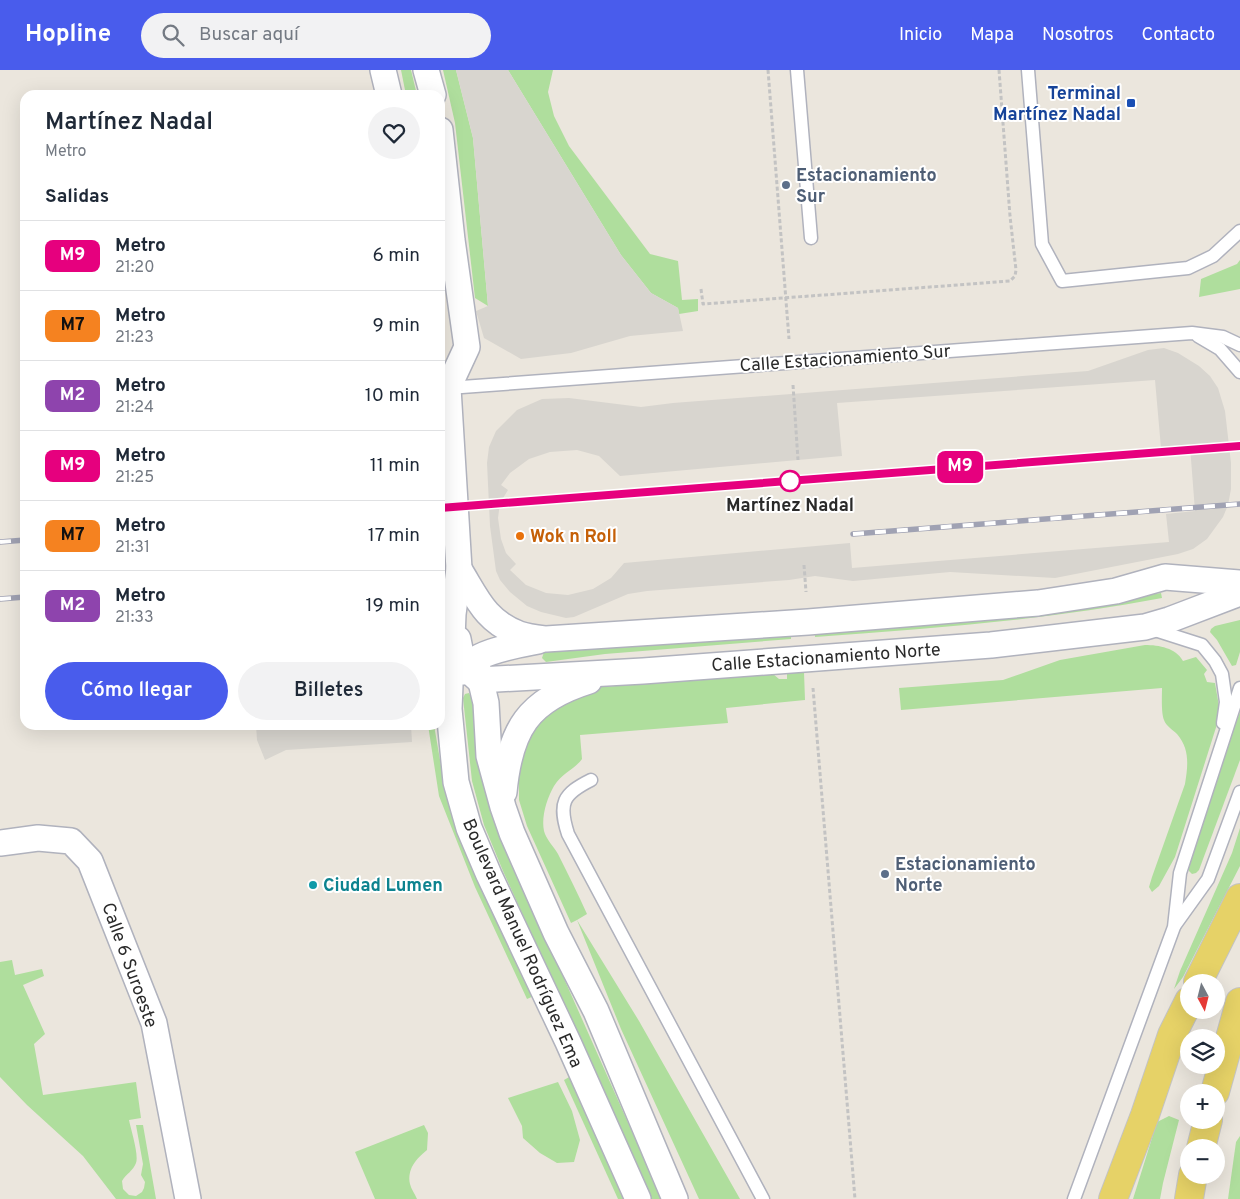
<!DOCTYPE html>
<html lang="es">
<head>
<meta charset="utf-8">
<style>
	body { margin:0; font-family:Overpass,sans-serif; background:#f2f2f3; color:#1f2937; height:100vh; display:flex; flex-direction:column; font-size:19px; white-space:nowrap }
	* { box-sizing:border-box; margin:0 }
	p { font-size:16px; color:#747a83 }
	.icon { flex:none; width:28px; height:28px; fill:none; stroke:currentColor; stroke-width:2; stroke-linecap:round; stroke-linejoin:round }
	.map { position:relative; flex:1; overflow:hidden }
	.panel { position:absolute; left:20px; top:20px; width:425px; height:640px; display:flex; flex-direction:column; background:#fff; border-radius:15px; box-shadow:0 5px 20px #0002 }
	.panel>* { flex:none }
	.badge { padding:0 10px; border-radius:8px; font-size:18px; line-height:32px }
	.needle { width:32px; rotate:173deg }
	.tools { position:absolute; left:1180px; top:904px; display:grid; gap:10px }
	.tools a { display:grid; place-items:center; width:45px; height:45px; border-radius:50%; background:#fff; box-shadow:0 5px 20px #0002; font-size:25px }
	.map>.badge { position:absolute; translate:-50% -50%; box-shadow:0 0 0 2px #fff }
	h2 { padding:0 25px; font-size:19px; line-height:45px }
	.round { display:grid; place-items:center; flex:none; width:52px; height:52px; border-radius:26px; background:#f2f2f3 }
	.head { display:flex; align-items:center; justify-content:space-between; height:85px; padding:0 25px }
	h1 { font-size:24px; font-weight:600; line-height:38px }
	.primary-button { display:flex; gap:10px; margin-top:auto; padding:10px 25px }
	.primary-button a { flex:1; height:58px; border-radius:30px; background:#495cec; color:#fff; font-size:20px; font-weight:600; line-height:58px; text-align:center }
	.primary-button a+a { background:#f2f2f3; color:#1f2937 }
	ul { padding:0; list-style:none }
	li { display:flex; align-items:center; gap:15px; height:70px; padding:0 25px; border-top:1px solid #e0e1e3 }
	li div { flex:1 }
	li b { display:block; font-size:19px }
	li em { font-style:normal }
	li .badge { min-width:55px; font-weight:700; text-align:center }
	header { display:flex; align-items:center; gap:30px; box-sizing:border-box; height:70px; padding:0 25px; background:#495cec; color:#fff }
	header strong { font-size:24px }
	nav { display:flex; gap:28px; margin-inline-start:auto; font-size:18px }
	.search { width:350px; height:45px; background:#f2f2f3; display:flex; align-items:center; gap:12px; box-sizing:border-box; padding:0 18px; border-radius:28px; color:#747a83; font-size:19px }
	.map>svg:first-child { display:block }
	.green { fill:#afde9d }
	.plaza { fill:#d8d5cf; fill-rule:evenodd }
	.lines { fill:none; stroke-linecap:round; stroke-linejoin:round }
	.service-casing { stroke:#b0b2bd; stroke-width:15 }
	.minor-casing { stroke:#b0b2bd; stroke-width:28 }
	.primary-casing { stroke:#c3c3c3; stroke-width:30 }
	.path { stroke:#c3c3c3; stroke-width:3; stroke-dasharray:4 2.5; stroke-linecap:butt }
	.service { stroke:#fff; stroke-width:12 }
	.minor { stroke:#fff; stroke-width:25 }
	.primary { stroke:#e6d267; stroke-width:28 }
	.rail-casing { stroke:#a0a2b3; stroke-width:5.5 }
	.rail { stroke:#fff; stroke-width:4; stroke-dasharray:11; stroke-linecap:butt }
	.line-casing { stroke:#fff; stroke-width:11 }
	.line { stroke:#e6007e; stroke-width:8 }
	.transit-dot { fill:#1a4fb4; stroke:#fff; stroke-width:2 }
	.service-dot { fill:#5c6f8a; stroke:#fff; stroke-width:2 }
	.stop-dot { fill:#fff; stroke:#e6007e; stroke-width:2.5 }
	.food-dot { fill:#e8710a; stroke:#fff; stroke-width:2 }
	.culture-dot { fill:#0f9aa8; stroke:#fff; stroke-width:2 }
	.labels { text-anchor:middle; stroke-width:4; stroke-linejoin:round; paint-order:stroke }
	.transit-label { font-size:18px; font-weight:bold; fill:#164399; stroke:#fff; text-anchor:end }
	.service-label { font-size:18px; font-weight:bold; fill:#4e5e75; stroke:#fff; text-anchor:start }
	.street-label { font-size:18px; fill:#2a2a2a; stroke:#fff }
	.stop-label { font-size:18px; font-weight:bold; fill:#2a2a2a; stroke:#fff }
	.food-label { font-size:18px; font-weight:bold; fill:#c56008; stroke:#fff; text-anchor:start }
	.culture-label { font-size:18px; font-weight:bold; fill:#0d838f; stroke:#fff; text-anchor:start }
</style>
</head>
<body>
<header>
<strong>Hopline</strong>
<div class="search"><svg class="icon" aria-label="search" viewBox="0 0 24 24"><circle cx="10" cy="10" r="6"/><path d="M15 15l6 6"/></svg>Buscar aquí</div>
<nav><a>Inicio</a><a>Mapa</a><a>Nosotros</a><a>Contacto</a></nav>
</header>
<div class="map">
<svg width="1240" height="1129" viewBox="0 0 1240 1129">
	<rect width="100%" height="100%" fill="#ebe6dd"/>
	<g class="green">
		<path d="M401 0H411L417 25H406Z"/>
		<path d="M443 0H456L473 68 488 236 475 228 455 53Z"/>
		<path d="M508 0H553L548 22 554 46 569 76 650 184 678 191 682 230 698 229V241L679 244 678 238 651 223 621 185Z"/>
		<path d="M1240 190V219L1199 227 1201 209 1237 194Z"/>
		<path d="M1161 523 1162 528C1047 550 931 559 815 567V562L1122 529Z"/>
		<path d="M1240 550V582L1236 595 1232 596 1217 570 1210 562 1211 559 1215 556Z"/>
		<path d="M791 563V569L605 584 546 592 542 588 544 582Z"/>
		<path d="M1145 575C1159 575 1176 578 1183 591L1196 587 1207 600 1204 604 1207 612 1215 613 1220 642 1219 648 1175 787 1159 816 1152 822 1149 817 1152 807 1185 714C1188 696 1190 679 1177 664 1173 660 1166 656 1164 650 1161 642 1162 626 1162 618L901 640 899 618 1003 610 1060 590Z"/>
		<path d="M804 602 805 630 726 638 728 653 580 665 582 689C574 700 562 703 554 716 547 728 541 747 544 761 546 769 554 777 558 784 568 804 578 824 587 844L577 850 639 951 740 1129H699L621 959 577 850 571 853 527 756 519 730V701L524 678 535 657 546 644 589 618 773 604 779 609H787V603Z"/>
		<path d="M469 623C478 639 477 674 480 692 483 716 490 738 498 760L662 1129H651L503 801 484 755 472 711 463 628 465 624Z"/>
		<path d="M1240 642V690L1199 800 1196 803 1192 804 1189 801V797L1212 716Z"/>
		<path d="M428 655H434L444 713 534 926 527 929 475 817 439 726Z"/>
		<path d="M1240 758V796L1183 907 1174 919 1180 901 1232 783Z"/>
		<path d="M12 890 15 905 42 899 44 906 23 915 45 964 34 974 43 1025 136 1012 141 1048 129 1050C131 1060 139 1085 136 1093 133 1101 126 1104 122 1111L123 1119 129 1125 136 1126 142 1122 144 1118 145 1112 141 1105 143 1094 136 1055H143L156 1129H116L83 1086 27 1035 0 1007V892Z"/>
		<path d="M571 1006 626 1129H618L564 1010Z"/>
		<path d="M558 1012 572 1041 580 1070 574 1092 557 1093 540 1083 523 1068 522 1056 508 1028Z"/>
		<path d="M1169 1046 1179 1050 1163 1113 1160 1129H1133L1157 1052Z"/>
		<path d="M424 1055 428 1063 427 1080C416 1089 407 1099 410 1114 411 1119 415 1124 417 1129H375L355 1082Z"/>
		<path d="M1240 1066V1129H1228L1236 1072Z"/>
	</g>
	<g class="plaza">
		<path d="M456 0H508L621 185 651 223 678 238 683 261 630 266 571 283 521 289 484 268 476 241 488 236 473 68Z"/>
		<path d="M1164 278 1178 283 1199 296 1210 306 1218 318 1225 341 1231 393V419L1228 435 1223 447 1207 469 1193 479 1178 484 1055 508 950 502 853 511 815 506 789 510 647 521 628 524 574 547 566 548 541 542 527 536 510 522 500 510 496 501 490 456 487 393 489 377 496 361 517 340 542 329 569 328 641 337 673 333 1088 301 1148 280ZM1155 310 1161 378 1190 376 1195 441 1166 444 1169 472 852 498 850 473 624 493 611 508 593 519 568 525 546 523 526 515 510 500 516 494 506 483 501 469 498 448 500 433 508 420 501 415 510 403 529 389 550 382 577 380 599 386 620 406 842 386 837 333Z"/>
		<path d="M256 655H411L412 672 286 680 265 690 257 670Z"/>
	</g>
	<g class="lines">
		<g class="service-casing">
			<g id="service">
				<path d="M797 0 811 168"/>
				<path d="M1028 0 1042 174 1062 211 1188 198 1213 186 1240 161"/>
				<path d="M1198 266 1220 279 1240 302"/>
				<path d="M448 318 1192 263 1223 267 1240 275"/>
				<path d="M1152 559 1202 575 1215 591 1222 604 1226 632 1223 653"/>
				<path d="M591 710C563 724 558 733 568 764L763 1129"/>
				<path d="M1175 855 1208 809 1240 722"/>
				<path d="M1074 1129 1174 857 1180 803 1240 618"/>
			</g>
		</g>
		<g class="minor-casing">
			<g id="minor">
				<path d="M383 0 389 25"/>
				<path d="M426 0 433 25"/>
				<path d="M440 60 452 170 467 277 448 318"/>
				<path d="M440 311 448 318 459 499 453 544 449 639 456 712 469 758 489 805 568 972 638 1129"/>
				<path d="M459 499C477 528 485 551 519 564 527 567 537 568 546 569L808 552 1038 533 1116 521 1165 507 1240 513"/>
				<path d="M458 569C462 590 462 596 479 610L643 601 991 575 1145 557 1169 550 1240 523"/>
				<path d="M477 595 486 633 489 686 503 737 512 763 556 863 596 941 675 1129"/>
				<path d="M462 602C471 582 518 575 538 571"/>
				<path d="M504 722C510 659 528 630 589 611"/>
				<path d="M0 773 38 768 71 771 90 791 154 953 188 1129"/>
			</g>
		</g>
		<g class="primary-casing">
			<g id="primary">
				<path d="M1198 912 1240 828"/>
				<path d="M1215 1022 1240 932"/>
				<path d="M1201 1078 1208 1050"/>
				<path d="M1113 1129 1145 1045 1172 965 1189 931"/>
				<path d="M1189 1129 1193 1105"/>
			</g>
		</g>
		<g class="path">
			<path d="M768 0 789 269"/>
			<path d="M701 219 703 234 1010 211 1015 206 1016 200 1010 146 999 0"/>
			<path d="M793 315 798 390"/>
			<path d="M804 495 806 522"/>
			<path d="M813 618 855 1129"/>
		</g>
		<use href="#service" class="service"/>
		<use href="#minor" class="minor"/>
		<use href="#primary" class="primary"/>
		<g class="rail-casing">
			<g id="rail">
				<path d="M848 406 1240 375"/>
				<path d="M853 464 1240 434"/>
				<path d="M0 472 25 470"/>
				<path d="M0 529 25 527"/>
			</g>
		</g>
		<use href="#rail" class="rail"/>
	</g>
	<g class="lines">
		<g class="line-casing">
			<path id="line" d="M440 438 1240 376"/>
		</g>
		<use href="#line" class="line"/>
	</g>
	<rect class="transit-dot" x="1126" y="28" width="10" height="10" rx="2.5"/>
	<g class="service-dot">
		<circle cx="786" cy="115" r="5"/>
		<circle cx="885" cy="804" r="5"/>
	</g>
	<circle class="stop-dot" cx="790" cy="411" r="10"/>
	<circle class="food-dot" cx="520" cy="466" r="5"/>
	<circle class="culture-dot" cx="313" cy="815" r="5"/>
	<g class="labels">
		<g class="transit-label">
			<text x="1121" y="29">Terminal<tspan x="1121" dy="21">Martínez Nadal</tspan></text>
		</g>
		<g class="service-label">
			<text x="796" y="111">Estacionamiento<tspan x="796" dy="21">Sur</tspan></text>
			<text x="895" y="800">Estacionamiento<tspan x="895" dy="21">Norte</tspan></text>
		</g>
		<g class="street-label">
			<text transform="translate(845 288) rotate(-4)" y="6">Calle Estacionamiento Sur</text>
			<text transform="translate(826 587) rotate(-4)" y="6">Calle Estacionamiento Norte</text>
			<text transform="translate(523 873) rotate(66)" y="6">Boulevard Manuel Rodríguez Ema</text>
			<text transform="translate(130 895) rotate(70)" y="6">Calle 6 Suroeste</text>
		</g>
		<g class="stop-label">
			<text x="790" y="441">Martínez Nadal</text>
		</g>
		<g class="food-label">
			<text x="530" y="472">Wok n Roll</text>
		</g>
		<g class="culture-label">
			<text x="323" y="821">Ciudad Lumen</text>
		</g>
	</g>
</svg>
<div class="tools">
<a><svg class="needle" viewBox="-14 -14 28 28"><path d="M0-13l5 13h-10z" fill="#e53935"/><path d="M0 13l5-13h-10z" fill="#747a83"/></svg></a>
<a><svg class="icon" aria-label="layers" viewBox="0 0 24 24"><path d="M12 4l9 5-9 5-9-5zM3 14l9 5 9-5"/></svg></a>
<a>+</a>
<a>−</a>
</div>
<b class="badge" style="left:960px;top:397px;background:#e6007e;color:#fff">M9</b>
<section class="panel">
<div class="head"><div><h1>Martínez Nadal</h1><p>Metro</p></div><a class="round"><svg class="icon" aria-label="heart" viewBox="0 0 24 24"><path d="M12 20l-8-8c-3-5 5-10 8-4 3-6 11-1 8 4z"/></svg></a></div>
<h2>Salidas</h2>
<ul>
<li><span class="badge" style="background:#e6007e;color:#fff">M9</span><div><b>Metro</b><p>21:20</p></div><em>6 min</em></li>
<li><span class="badge" style="background:#f58220;color:#111">M7</span><div><b>Metro</b><p>21:23</p></div><em>9 min</em></li>
<li><span class="badge" style="background:#8e44ad;color:#fff">M2</span><div><b>Metro</b><p>21:24</p></div><em>10 min</em></li>
<li><span class="badge" style="background:#e6007e;color:#fff">M9</span><div><b>Metro</b><p>21:25</p></div><em>11 min</em></li>
<li><span class="badge" style="background:#f58220;color:#111">M7</span><div><b>Metro</b><p>21:31</p></div><em>17 min</em></li>
<li><span class="badge" style="background:#8e44ad;color:#fff">M2</span><div><b>Metro</b><p>21:33</p></div><em>19 min</em></li>
</ul>
<div class="primary-button"><a>Cómo llegar</a><a>Billetes</a></div>
</section>
</div>
</body>
</html>
